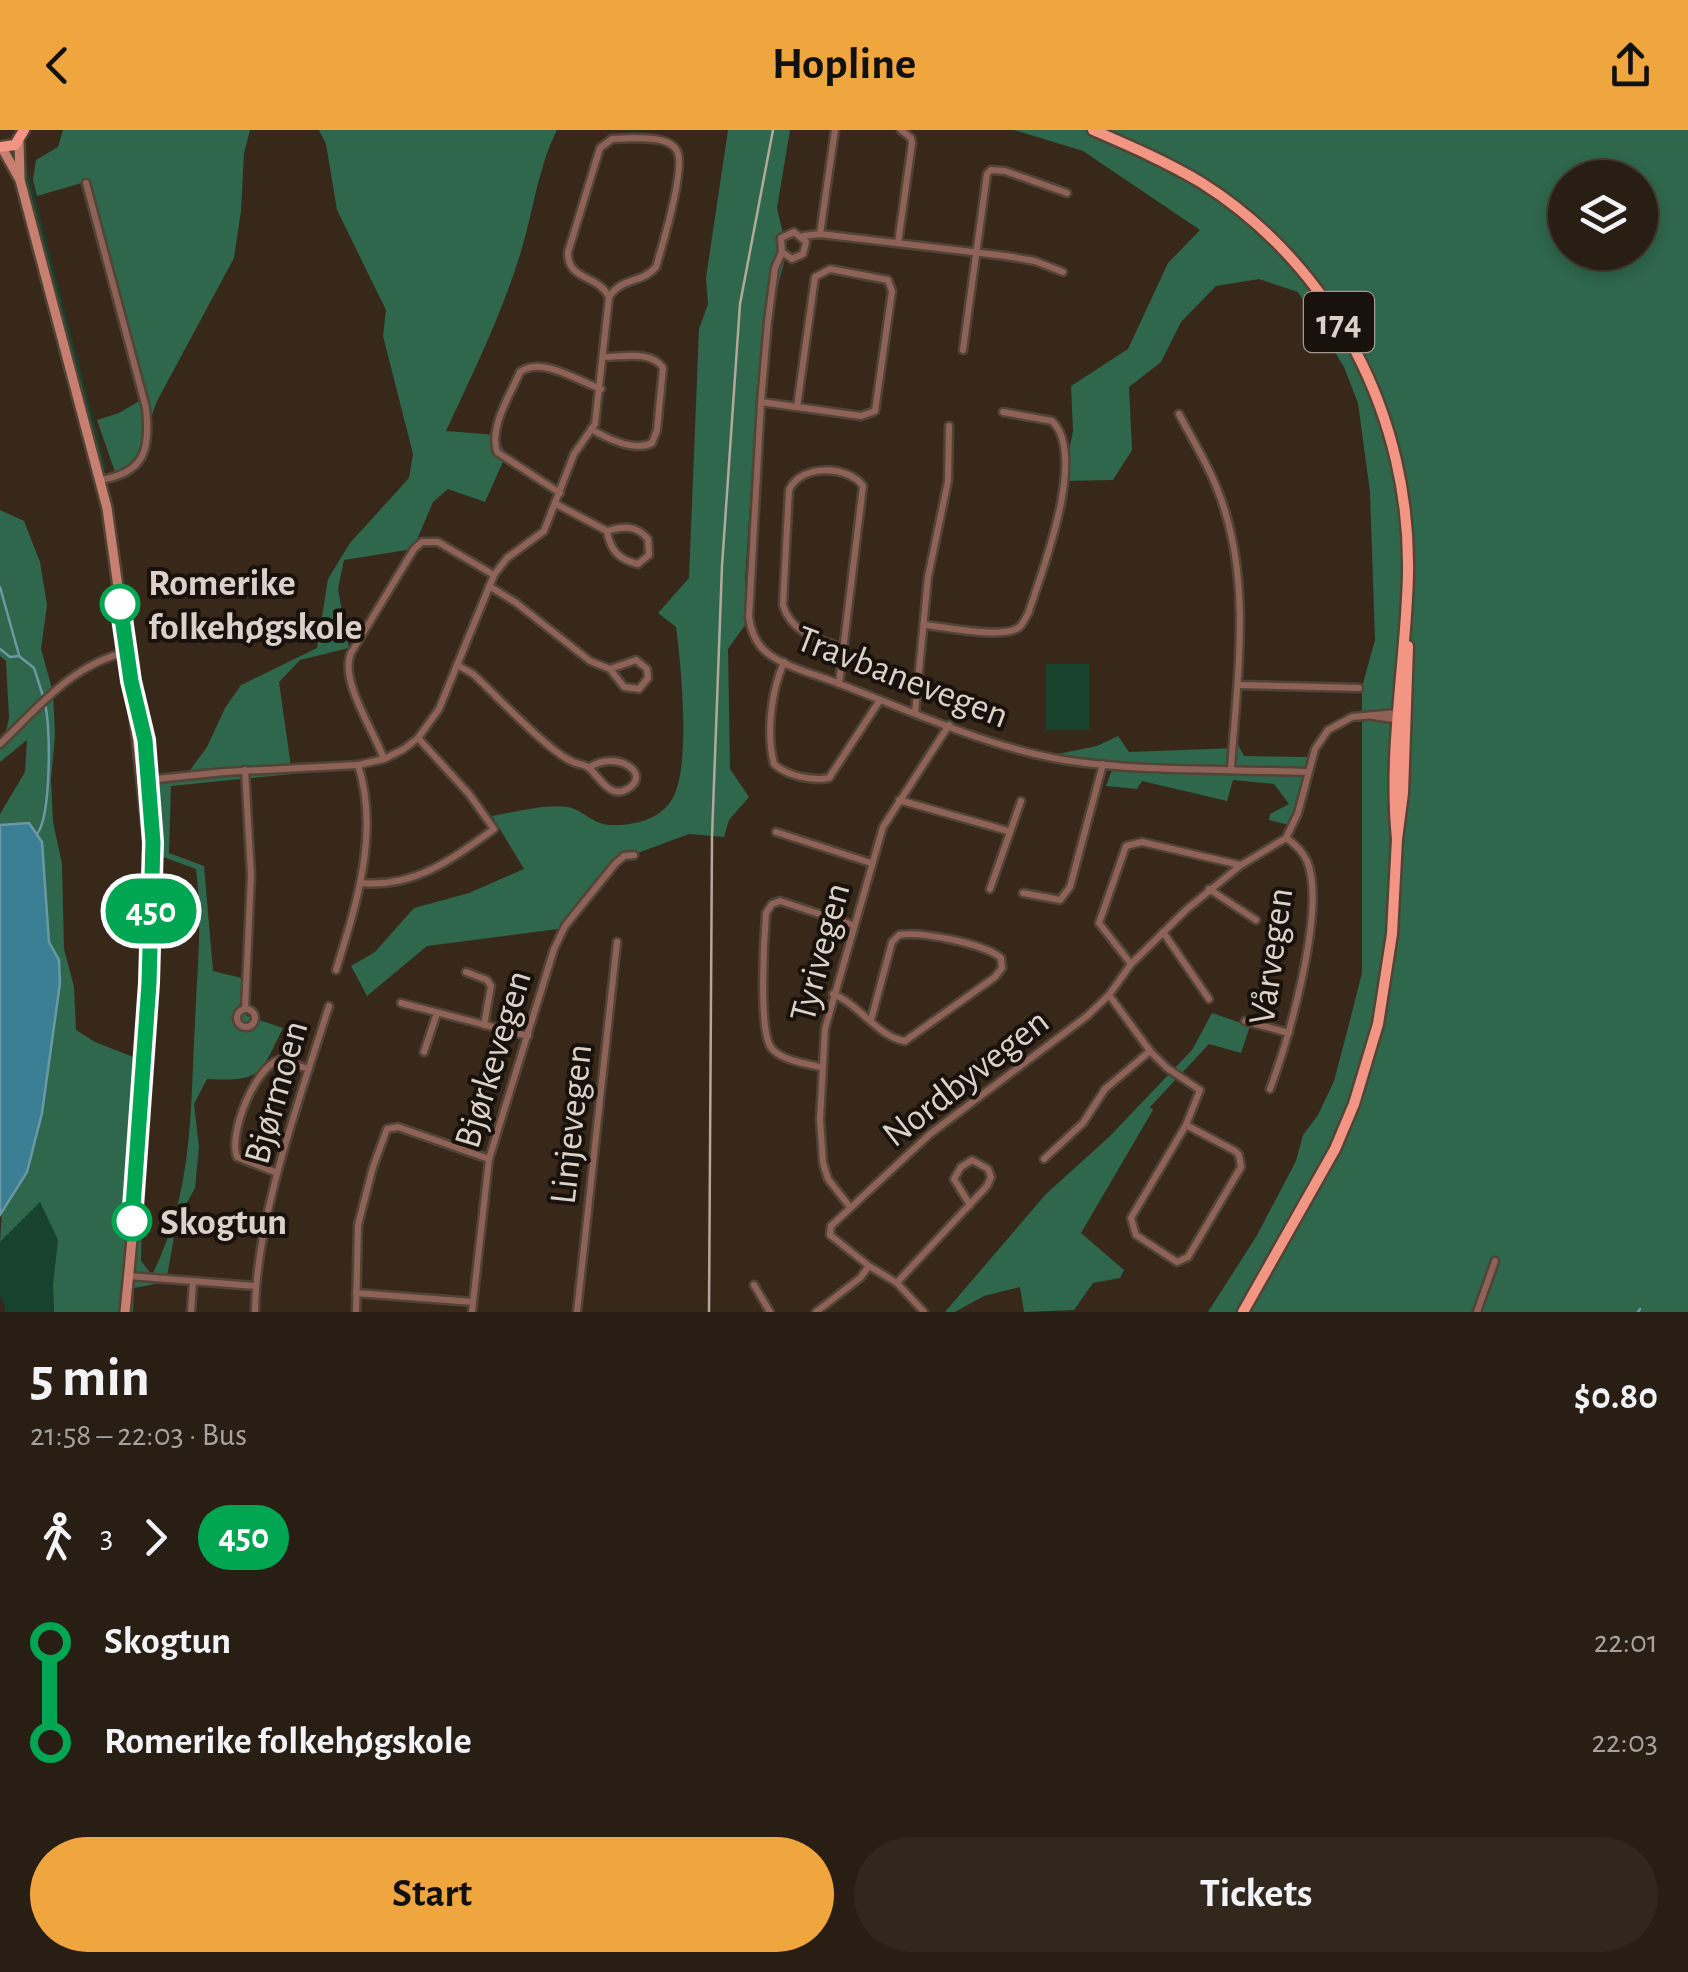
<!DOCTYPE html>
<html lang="en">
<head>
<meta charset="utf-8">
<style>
	body { margin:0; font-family:"Alegreya Sans",sans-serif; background:#31271d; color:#f1f3f6; height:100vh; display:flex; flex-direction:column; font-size:38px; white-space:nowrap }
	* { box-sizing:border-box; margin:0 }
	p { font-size:32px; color:#a5a2a0 }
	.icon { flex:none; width:55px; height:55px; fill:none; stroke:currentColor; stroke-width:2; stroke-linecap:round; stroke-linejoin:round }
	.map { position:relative; height:1182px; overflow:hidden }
	.panel { display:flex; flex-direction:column; background:#291e14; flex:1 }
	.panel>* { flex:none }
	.badge { padding:0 20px; border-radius:32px; font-size:35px; line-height:65px }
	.controls { position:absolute; left:1548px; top:30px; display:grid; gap:20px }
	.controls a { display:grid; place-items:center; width:110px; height:110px; border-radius:50%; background:#291e14; box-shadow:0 5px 15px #0003,0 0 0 2px #453c34; font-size:50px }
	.map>.badge { position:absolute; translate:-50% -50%; box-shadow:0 0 0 5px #fff }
	.legs { display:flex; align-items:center; gap:15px; height:110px; padding:0 30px; font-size:32px }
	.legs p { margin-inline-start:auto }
	.summary { display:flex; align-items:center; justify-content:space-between; height:170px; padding:0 30px }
	h1 { font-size:55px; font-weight:700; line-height:75px }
	.button { display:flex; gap:20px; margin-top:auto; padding:20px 30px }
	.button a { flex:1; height:115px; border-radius:60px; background:#f0a63f; color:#111; font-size:40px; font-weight:700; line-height:115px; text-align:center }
	.button a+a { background:#31271d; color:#f1f3f6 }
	ul { padding:0 30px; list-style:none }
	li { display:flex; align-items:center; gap:35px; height:100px; font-size:38px }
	li i { display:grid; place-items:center; width:15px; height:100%; margin:0 12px; background:currentColor }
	li i::after { content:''; width:25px; height:25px; margin:-12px; border:8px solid; border-radius:50%; background:#291e14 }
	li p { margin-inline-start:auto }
	li:first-child i { background:linear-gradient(#0000 50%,currentColor 0) }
	li:last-child i { background:linear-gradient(currentColor 50%,#0000 0) }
	header { display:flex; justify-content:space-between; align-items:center; height:130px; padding:0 30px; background:#f0a63f; color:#111; font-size:45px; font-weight:700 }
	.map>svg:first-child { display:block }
	.green { fill:#16422e }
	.forest { fill:#2e674b; fill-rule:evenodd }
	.water { fill:#3b7f95; stroke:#6b98a4; stroke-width:2.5 }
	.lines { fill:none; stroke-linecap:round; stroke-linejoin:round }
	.stream { stroke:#6b98a4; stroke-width:2.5 }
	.minor-casing { stroke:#514336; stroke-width:11 }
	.secondary-casing { stroke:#514336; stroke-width:14 }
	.primary-casing { stroke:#514336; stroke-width:15 }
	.minor { stroke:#8f6258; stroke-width:6 }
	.secondary { stroke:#c77f70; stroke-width:9 }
	.primary { stroke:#f29683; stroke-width:10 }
	.rail { stroke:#b4a89e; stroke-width:2.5 }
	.line-1-casing { stroke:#fff; stroke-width:22 }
	.line-1 { stroke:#00a651; stroke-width:15 }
	.stop-1-dot { fill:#fff; stroke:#00a651; stroke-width:5 }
	.labels { text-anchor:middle; stroke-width:8; stroke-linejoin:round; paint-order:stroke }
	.shield { fill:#19120c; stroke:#a29890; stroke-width:2.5 }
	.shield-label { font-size:35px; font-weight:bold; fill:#dcd1c8 }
	.stop-label { font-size:38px; font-weight:bold; fill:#dcd1c8; stroke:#19120c; text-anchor:start }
	.street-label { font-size:38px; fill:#dcd1c8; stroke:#19120c }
</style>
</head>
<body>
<header><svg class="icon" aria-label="back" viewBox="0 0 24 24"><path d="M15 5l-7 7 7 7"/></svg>Hopline<svg class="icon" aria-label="share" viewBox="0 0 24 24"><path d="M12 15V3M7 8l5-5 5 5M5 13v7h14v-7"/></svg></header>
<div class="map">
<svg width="1688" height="1182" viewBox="0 0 1688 1182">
	<rect width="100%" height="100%" fill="#37281a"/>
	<g class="green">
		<path d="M24 36 27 38 107 341 102 336 28 64Z"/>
		<rect x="1046" y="534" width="43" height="66"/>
		<path d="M40 1071 58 1110 53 1154 54 1182H4L5 1175 0 1166V1112Z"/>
	</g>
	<g class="forest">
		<path d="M63 0H250L244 23 241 81 234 128 157 271 134 337 116 345 97 290 119 283 146 267 89 51 37 66 33 50 36 30 58 17Z"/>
		<path d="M319 0H557C537 40 533 85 519 128 500 188 473 243 446 301L497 305 506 325 485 372 448 359 433 372 413 419 344 430 338 459 349 518 300 530 279 552 292 644 171 656 169 723 204 736 213 841 242 848 247 886 283 898C260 945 261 952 207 949L194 974 199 1017 195 1058 177 1091 166 1152 134 1158 133 1182H54L53 1154 58 1110 40 1072 0 1112 2 1078 27 1042 42 983 60 853 58 830 49 812 42 712 29 693 0 695V684L25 642 27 610 0 632V609L5 606 9 588 6 531 0 526V380L24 391 40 432 47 475 41 519 53 562 55 606 51 649 53 692 62 734 64 819 74 857 76 900 95 912 136 928 144 964 141 1131 152 1145C194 1061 190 982 195 892 197 840 203 791 196 739L163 727 152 696 153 652 188 643 207 617 225 578 241 555 317 518 328 449 350 413 409 348 413 324 383 206 386 180 337 80 326 14Z"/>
		<path d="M728 0H790L777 78 787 121 771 182 762 299 751 359 745 449 748 491 728 519 730 639 749 667 729 690 724 707 689 704 635 724 614 740 588 776 558 799 427 816 367 866 351 836 375 822 414 778 469 763 524 739 492 686C516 682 544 674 568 677 583 680 594 695 610 695 631 696 659 690 671 671 692 640 681 535 676 497L658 483 689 448 699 199 708 174 706 148Z"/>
		<path d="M1014 0H1688V1182H1208L1256 1107 1296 1031 1303 1005 1318 985 1334 951 1347 902 1362 843V564L1359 557H1362L1375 510 1370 362 1358 273 1344 237 1298 162 1259 149 1216 156 1181 192 1161 232 1129 257 1132 320 1113 350 1063 351 1073 301 1071 256 1128 219 1168 133 1200 100 1083 21ZM1565 48H1640V122H1565Z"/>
		<path d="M1118 606 1129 622 1236 618 1237 613 1244 626 1311 627C1300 654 1309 672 1289 695L1269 690 1270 684 1289 674 1274 654 1233 650 1227 671 1142 651 1137 659 1106 656 1113 637 1048 626 1097 616Z"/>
		<path d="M1212 883 1250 896 1241 923 1209 914 1150 977 1153 980 1081 1103 1124 1140 1120 1148 1093 1153 1074 1180 1024 1182 1020 1157 984 1166 955 1182H945L1046 1064 1109 1007 1192 920Z"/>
	</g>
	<path class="water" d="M29 693 42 712 49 812 59 830 60 853 42 983 27 1042 0 1085V695Z"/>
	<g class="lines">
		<g class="stream">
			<path d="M0 457 19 525"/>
			<path d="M0 519 10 527 19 526 34 538 43 566"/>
			<path d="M37 704C51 687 51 597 45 574"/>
			<path d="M1638 1182 1640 1179"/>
		</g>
		<g class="minor-casing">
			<g id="minor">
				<path d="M634 8C647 9 670 7 677 21 686 37 662 117 656 137 642 154 623 146 609 167 598 144 567 151 568 122L600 18 612 9Z"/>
				<path d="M86 53 146 278C150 319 146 342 101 350"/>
				<path d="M820 104 835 0"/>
				<path d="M803 106 820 104 1006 126 1035 131 1063 142"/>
				<path d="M898 113 912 13 911 8 901 0"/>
				<path d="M782 122 792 129 803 124 806 112 794 102 781 108 782 122 775 138 768 191 761 272 749 487C751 502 757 516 770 525 790 539 818 545 840 554 913 582 987 617 1064 630 1139 642 1230 639 1307 642"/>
				<path d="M963 220 987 44 991 40 1005 41 1067 63"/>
				<path d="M761 272 861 286 875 281 892 161 888 150 830 139 815 147 797 277"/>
				<path d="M1179 284C1192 309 1208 334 1218 361 1253 450 1237 546 1231 639"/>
				<path d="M591 299C608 309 634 322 652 313L657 300 663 238C651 220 623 227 604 227"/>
				<path d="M560 363 497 322C489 297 510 265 520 242 542 226 578 251 601 259"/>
				<path d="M556 374 607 401C610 420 619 430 638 434L649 425 648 409C636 395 623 396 607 401"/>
				<path d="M489 456 515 472 590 531 610 539 624 557 639 559 648 548 647 539 636 530 610 539"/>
				<path d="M925 495C945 497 1002 509 1018 498 1023 495 1025 488 1028 484 1041 444 1088 325 1052 291L1003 282"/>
				<path d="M784 532C771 562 766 603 774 634 787 646 812 651 829 648L880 570"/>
				<path d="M457 535 473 544C497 566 545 618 571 631 576 634 581 634 586 636 598 642 608 672 629 658 651 643 617 620 590 637"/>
				<path d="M839 554 863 356C849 336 801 333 789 360L783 475C791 503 818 509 843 518"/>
				<path d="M1239 555 1359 558"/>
				<path d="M915 583 928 447 948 351 949 296"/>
				<path d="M1373 586 1400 590"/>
				<path d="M0 614C39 577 72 534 127 522"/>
				<path d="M384 629C374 601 339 550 351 523L414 419 422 412H438L494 445"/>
				<path d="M245 640 251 745 245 879"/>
				<path d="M147 650 224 642 358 635 384 629 404 619 418 608 439 579 494 445 507 428 544 401 574 324 595 294 609 167"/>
				<path d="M899 670 1008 701"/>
				<path d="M776 702 871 733"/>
				<path d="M361 753C415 758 452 729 494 699L469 664 418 608"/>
				<path d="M990 759 1021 671"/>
				<path d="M1209 759 1256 790"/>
				<path d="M1023 763 1060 770 1070 757 1103 634"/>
				<path d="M1163 802 1209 869"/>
				<path d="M1131 834 1099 793 1126 716 1142 712 1240 735"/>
				<path d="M336 840C356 776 380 702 358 635"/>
				<path d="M466 842 487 850 491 856 484 895"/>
				<path d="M833 864C859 874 879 908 905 911L995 847 1002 838 1001 828C985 814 921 801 899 805L892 812 871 890"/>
				<path d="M1109 865 1150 921 1167 938 1200 960 1186 995 1131 1088 1136 1105 1177 1132 1188 1127 1241 1037 1239 1025 1235 1021 1186 995"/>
				<path d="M401 873 528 906"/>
				<circle cx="246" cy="888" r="9"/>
				<path d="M1245 891 1289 903"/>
				<path d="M424 922 437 883"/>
				<path d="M821 937C807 934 778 930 770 916 759 896 764 808 766 783L772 774 780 771 853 795"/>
				<path d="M1270 959C1288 911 1327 778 1307 731 1302 720 1295 714 1286 708"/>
				<path d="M1044 1029 1083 993 1105 959 1150 921"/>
				<path d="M277 1043 237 1027C228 1004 255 937 279 930L309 939"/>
				<path d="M850 1077 828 1049 823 1033 820 989 825 899 883 697 949 595"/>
				<path d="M129 1146 255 1156"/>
				<path d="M897 1153 903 1146 987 1056 991 1047 988 1039 972 1030 961 1037 954 1049 970 1075"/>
				<path d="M754 1155 770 1182"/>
				<path d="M356 1163 473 1172"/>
				<path d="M191 1182 193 1152"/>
				<path d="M255 1182C256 1086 300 968 329 876"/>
				<path d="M356 1182 358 1095 373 1037 387 999 398 997 489 1029"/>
				<path d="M472 1182 489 1029 554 819 565 796 615 734 624 726 634 725"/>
				<path d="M577 1182 617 812"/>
				<path d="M816 1182 860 1148 869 1136"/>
				<path d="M924 1182 897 1153 869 1136 830 1105 831 1096 930 1004 1087 886 1109 865 1131 834 1187 779 1241 735 1286 708 1298 683 1315 619 1328 600 1352 587 1397 583"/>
				<path d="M1477 1182 1495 1131"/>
			</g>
		</g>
		<g class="secondary-casing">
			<g id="secondary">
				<path d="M19 12 20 48"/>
				<path d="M2 18 20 50 107 378 131 551 151 734"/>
				<path d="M125 1182C140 1035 150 887 151 740 151 681 154 616 134 559"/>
			</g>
		</g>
		<g class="primary-casing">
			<g id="primary">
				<path d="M1093 0C1130 16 1167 32 1202 53 1335 137 1411 289 1408 444 1406 533 1388 620 1397 709"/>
				<path d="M0 17 15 15 24 0"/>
				<path d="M1243 1182 1335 1019 1354 974 1378 894 1392 804 1397 709 1403 663 1408 516"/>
			</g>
		</g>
		<use href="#minor" class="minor"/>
		<use href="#secondary" class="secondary"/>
		<use href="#primary" class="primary"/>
		<path class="rail" d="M709 1182 712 707 722 436 740 174 773 0"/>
	</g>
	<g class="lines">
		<g class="line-1-casing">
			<path id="line-1" d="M120 474 131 551 145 610 153 712 149 853 132 1091"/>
		</g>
		<use href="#line-1" class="line-1"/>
	</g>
	<g class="stop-1-dot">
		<circle cx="120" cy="474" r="18"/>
		<circle cx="132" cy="1091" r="18"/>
	</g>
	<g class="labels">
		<rect class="shield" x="1304" y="162" width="70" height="60" rx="8"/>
		<g class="shield-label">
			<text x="1339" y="204">174</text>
		</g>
		<g class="stop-label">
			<text x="148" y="465">Romerike<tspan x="148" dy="44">folkehøgskole</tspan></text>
			<text x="160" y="1104">Skogtun</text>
		</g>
		<g class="street-label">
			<text transform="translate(903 546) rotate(21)" y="13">Travbanevegen</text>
			<text transform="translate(819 822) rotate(-75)" y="13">Tyrivegen</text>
			<text transform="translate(1270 826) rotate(-82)" y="13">Vårvegen</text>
			<text transform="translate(492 929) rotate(-73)" y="13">Bjørkevegen</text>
			<text transform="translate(965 947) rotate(-38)" y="13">Nordbyvegen</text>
			<text transform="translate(275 962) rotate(-74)" y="13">Bjørmoen</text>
			<text transform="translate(570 994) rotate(-84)" y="13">Linjevegen</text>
		</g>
	</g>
</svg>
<div class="controls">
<a><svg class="icon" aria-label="layers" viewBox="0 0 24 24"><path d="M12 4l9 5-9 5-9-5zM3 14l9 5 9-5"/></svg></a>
</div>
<b class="badge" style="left:151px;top:781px;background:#00a651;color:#fff">450</b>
</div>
<section class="panel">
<div class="summary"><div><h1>5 min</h1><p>21:58 – 22:03 · Bus</p></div><b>$0.80</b></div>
<div class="legs"><svg class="icon" aria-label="walk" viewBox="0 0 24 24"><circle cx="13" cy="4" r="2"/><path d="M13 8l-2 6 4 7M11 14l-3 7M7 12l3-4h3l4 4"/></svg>3<svg class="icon" aria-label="forward" viewBox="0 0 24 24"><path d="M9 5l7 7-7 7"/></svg><b class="badge" style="background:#00a651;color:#fff">450</b></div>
<ul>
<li><i style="color:#00a651"></i><b>Skogtun</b><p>22:01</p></li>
<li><i style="color:#00a651"></i><b>Romerike folkehøgskole</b><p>22:03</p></li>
</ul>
<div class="button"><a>Start</a><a>Tickets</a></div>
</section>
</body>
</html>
